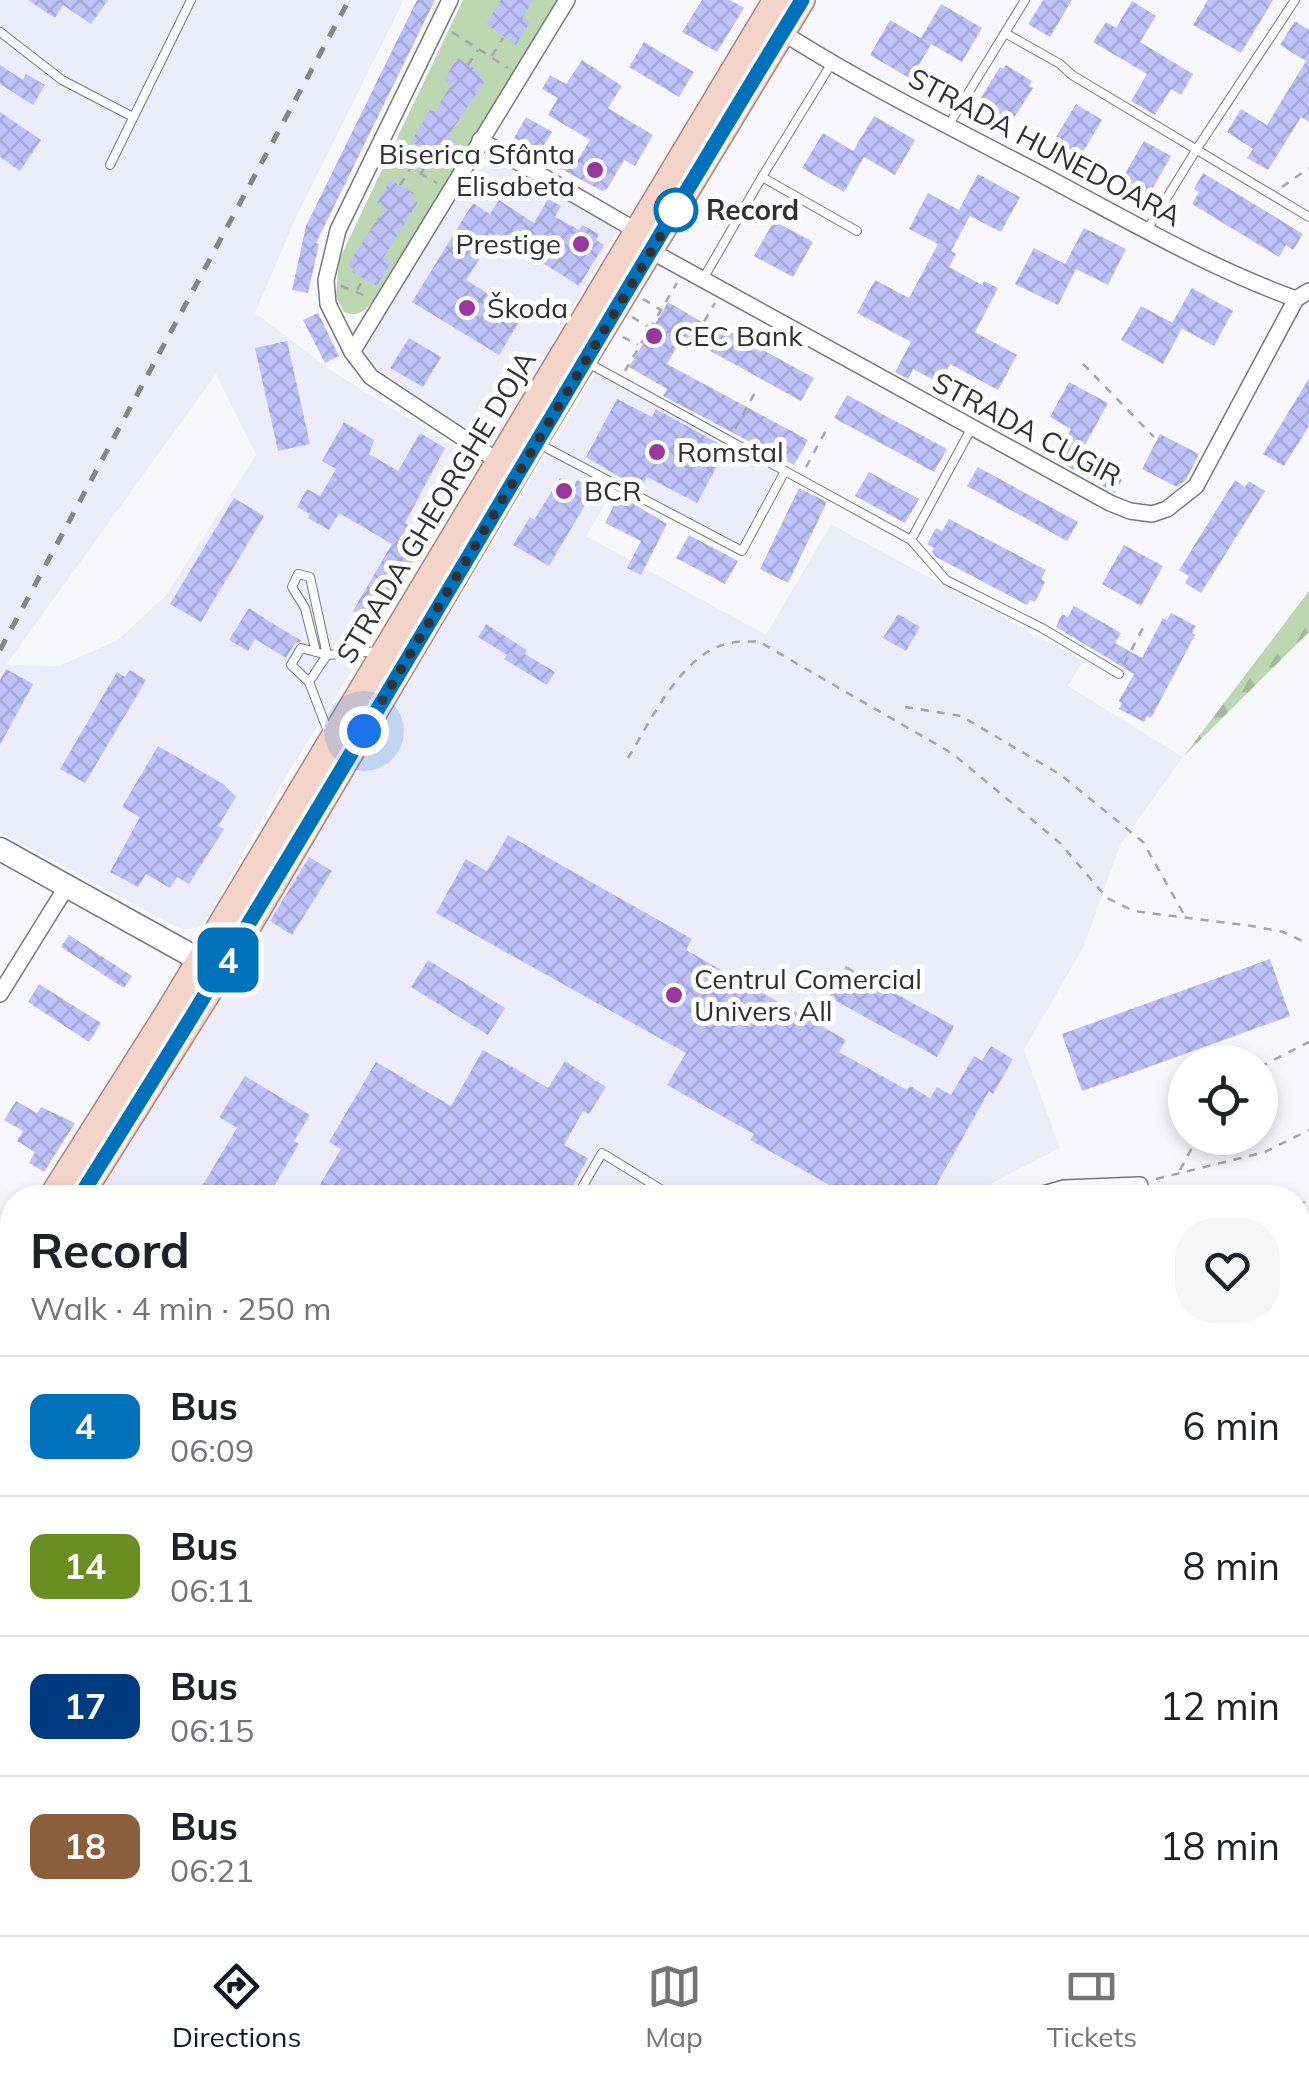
<!DOCTYPE html>
<html lang="en">
<head>
<meta charset="utf-8">
<style>
	body { margin:0; font-family:Mulish,sans-serif; background:#f6f6f6; color:#202124; height:100vh; display:flex; flex-direction:column; font-size:38px; white-space:nowrap }
	* { box-sizing:border-box; margin:0 }
	p { font-size:32px; color:#757577 }
	.icon { flex:none; width:55px; height:55px; fill:none; stroke:currentColor; stroke-width:2; stroke-linecap:round; stroke-linejoin:round }
	.map { position:relative; flex:1; overflow:hidden }
	.drawer { position:absolute; left:0px; top:1185px; width:1310px; height:750px; display:flex; flex-direction:column; background:#fff; border-radius:40px 40px 0 0; box-shadow:0 5px 15px #0003 }
	.drawer>* { flex:none }
	.badge { padding:0 20px; border-radius:15px; font-size:35px; line-height:65px }
	.controls { position:absolute; left:1168px; top:1045px; display:grid; gap:20px }
	.controls a { display:grid; place-items:center; width:110px; height:110px; border-radius:50%; background:#fff; box-shadow:0 5px 15px #0003; font-size:50px }
	.you { position:absolute; width:50px; height:50px; margin:-25px; border:8px solid #fff; border-radius:50%; background:#1a73e8; box-shadow:0 0 0 15px #1a73e833 }
	.map>.badge { position:absolute; translate:-50% -50%; box-shadow:0 0 0 5px #fff }
	.round { display:grid; place-items:center; flex:none; width:105px; height:105px; border-radius:40px; background:#f6f6f6 }
	.head { display:flex; align-items:center; justify-content:space-between; height:170px; padding:0 30px }
	h1 { font-size:48px; font-weight:700; line-height:75px }
	ul { padding:0; list-style:none }
	li { display:flex; align-items:center; gap:30px; height:140px; padding:0 30px; border-top:2px solid #e0e0e0 }
	li div { flex:1 }
	li b { display:block; font-size:38px }
	li em { font-style:normal }
	li .badge { min-width:110px; font-weight:700; text-align:center }
	.menu { display:flex; justify-content:space-around; align-items:center; height:140px; border-top:2px solid #e0e0e0; background:#fff; font-size:28px; color:#757577 }
	.menu a { display:grid; justify-items:center; gap:5px }
	.menu .on { color:#111827 }
	.map>svg:first-child { display:block }
	.built { fill:#ecedf8; fill-rule:evenodd }
	.green { fill:#bdd7b3 }
	.forest { fill:url(#forest-firs) }
	.water { fill:url(#water-ripples) }
	.building { fill:url(#building-cross-hatch) }
	.lines { fill:none; stroke-linecap:round; stroke-linejoin:round }
	.lane-casing { stroke:#78797c; stroke-width:10 }
	.street-casing { stroke:#78797c; stroke-width:18 }
	.secondary-casing { stroke:#78797c; stroke-width:25 }
	.primary-casing { stroke:#ab877d; stroke-width:28 }
	.path { stroke:#a6a6a9; stroke-width:2.5; stroke-dasharray:8 8; stroke-linecap:butt }
	.lane { stroke:#fff; stroke-width:8 }
	.street { stroke:#fff; stroke-width:15 }
	.secondary { stroke:#fff; stroke-width:22 }
	.primary { stroke:#f4d3c9; stroke-width:25 }
	.rail { stroke:#868689; stroke-width:5; stroke-dasharray:12 12; stroke-linecap:butt }
	.line-casing { stroke:#fff; stroke-width:22 }
	.line { stroke:#0072bc; stroke-width:15 }
	.walk { stroke:#303032; stroke-width:10; stroke-dasharray:0 18 }
	.poi-dot { fill:#9a369c; stroke:#fff; stroke-width:4 }
	.stop-dot { fill:#fff; stroke:#0072bc; stroke-width:5 }
	.labels { text-anchor:middle; stroke-width:10; stroke-linejoin:round; paint-order:stroke }
	.street-label { font-size:28px; fill:#303032; stroke:#fff }
	.poi-label { font-size:28px; fill:#303032; stroke:#fff; text-anchor:start }
	.stop-label { font-size:28px; font-weight:bold; fill:#303032; stroke:#fff; text-anchor:start }
</style>
</head>
<body>
<div class="map">
<svg width="1309" height="1935" viewBox="0 0 1309 1935">
	<defs>
		<pattern id="forest-firs" width="22" height="20" patternUnits="userSpaceOnUse" patternTransform="scale(2.5)"><rect width="22" height="20" fill="#bdd7b3"/><path d="M5 1l3.5 6h-7zM16 11l3.5 6h-7z" fill="#a3b99a"/></pattern>
		<pattern id="water-ripples" width="26" height="14" patternUnits="userSpaceOnUse" patternTransform="scale(2.5)"><rect width="26" height="14" fill="#c1ddf7"/><path d="M2 4q2-2 4 0t4 0M15 11q2-2 4 0t4 0" fill="none" stroke="#a6bed4"/></pattern>
		<pattern id="building-cross-hatch" width="8" height="8" patternUnits="userSpaceOnUse" patternTransform="scale(2.5)"><rect width="8" height="8" fill="#bfc2fa"/><path d="M0 0l8 8M0 8l8-8" fill="none" stroke="#a4a7d7"/></pattern>
	</defs>
	<rect width="100%" height="100%" fill="#f8f8fc"/>
	<g class="built">
		<path d="M0 0H404L298 213 255 313 332 371 469 456 472 464 378 628 279 788 202 927 182 930 0 832ZM216 374 256 455 166 595 118 640 59 666 6 665Z"/>
		<path d="M486 147 620 226 500 432 487 437 468 433 371 364 362 350Z"/>
		<path d="M597 372 778 471 741 544 619 481 586 536 766 635 831 524 1083 661 1068 686 1183 757 1120 845 1084 946 1024 1050 1060 1148 965 1197 94 1198Z"/>
	</g>
	<path class="green" d="M463 0H559L375 299C366 310 358 318 344 312L336 296 339 260Z"/>
	<path class="forest" d="M1309 591V632L1183 757Z"/>
	<path class="water" d="M1309 1266V1432L1298 1424V1274Z"/>
	<g class="building">
		<path d="M28 0H108L91 24 63 5 55 18Z"/>
		<path d="M417 0H435L316 243 319 244 308 293 292 290 306 226Z"/>
		<path d="M501 0H533L522 18 530 22 516 45 486 24Z"/>
		<path d="M702 0H730L744 8 717 52 682 32Z"/>
		<path d="M1043 0H1072L1050 37 1028 24Z"/>
		<path d="M1208 0H1273L1241 53 1193 25Z"/>
		<path d="M1132 1 1156 16 1140 42 1193 74 1181 95 1171 89 1155 115 1131 101 1147 74 1093 42 1106 22 1116 28Z"/>
		<path d="M941 4 982 28 962 62 921 38Z"/>
		<path d="M890 20 931 44 911 79 870 55Z"/>
		<path d="M1295 21 1309 30V122L1301 117 1268 170 1247 158 1253 149 1227 132 1241 109 1267 125 1306 61 1280 45Z"/>
		<path d="M644 42 694 72 679 97 629 67Z"/>
		<path d="M457 58 482 73 479 77 485 81 448 136 456 140 442 164 417 149 419 146 411 142 430 110 435 112 451 85 444 80Z"/>
		<path d="M582 60 622 86 608 108 653 135 635 166 624 160 607 189 602 191 543 159 550 147 576 163 590 140 548 115 558 98 542 89 550 75 566 84Z"/>
		<path d="M0 65 23 80 26 74 45 85 33 105 0 84Z"/>
		<path d="M1006 65 1032 81 1029 86 1033 88 1012 121 1009 119 1002 129 986 119 989 114 980 109 983 103 979 101 1000 67 1003 69Z"/>
		<path d="M1076 104 1102 120 1073 169 1056 159 1060 153 1050 147Z"/>
		<path d="M0 112 41 140 20 171 0 157Z"/>
		<path d="M874 116 915 140 895 175 864 157 844 192 802 168 823 133 853 151Z"/>
		<path d="M526 117 552 132 539 153 514 138Z"/>
		<path d="M1144 141 1171 156 1143 205 1126 196 1130 190 1119 184Z"/>
		<path d="M1203 173 1303 234 1293 250 1286 245 1279 257 1192 204 1199 192 1194 189Z"/>
		<path d="M978 174 1020 197 1001 232 970 216 951 251 956 254 949 267 982 285 984 281 998 288 975 332 1017 355 998 390 950 364 940 383 913 369 908 379 895 372 911 342 857 313 875 280 909 298 938 244 909 229 928 193 959 210Z"/>
		<path d="M390 180 414 193 411 199 418 202 383 258 391 262 377 286 352 272 354 269 348 265 385 207 377 203Z"/>
		<path d="M548 199 561 206 555 217 579 230 582 225 599 234 596 240 604 245 579 286 496 233 466 280 523 315 499 355 412 302 473 203 490 214 499 200 534 223Z"/>
		<path d="M774 221 813 242 793 277 754 256Z"/>
		<path d="M1084 228 1126 249 1108 285 1076 269 1058 305 1015 284 1034 248 1065 264Z"/>
		<path d="M1192 288 1233 311 1214 346 1172 323Z"/>
		<path d="M668 302 712 328 714 323 814 378 801 401 683 336 667 364 808 440 794 465 663 396 667 389 629 367Z"/>
		<path d="M1141 306 1182 328 1163 364 1121 340Z"/>
		<path d="M318 313 339 356 325 363 303 320Z"/>
		<path d="M409 338 441 357 423 387 390 368Z"/>
		<path d="M287 341 310 444 278 451 255 348Z"/>
		<path d="M1309 378V426L1284 466 1263 454Z"/>
		<path d="M1069 382 1108 403 1079 456 1122 480 1115 493 1054 459 1071 429 1050 417Z"/>
		<path d="M847 395 947 449 934 472 834 418Z"/>
		<path d="M617 399 652 417 656 409 727 448 697 503 647 477 640 489 586 457Z"/>
		<path d="M344 422 374 440 369 454 398 471 420 433 445 448 405 523 428 536 376 625 353 611 392 544 339 513 329 530 308 518 310 514 297 507 307 489 320 496 336 469 322 461Z"/>
		<path d="M1160 434 1199 454 1186 480 1177 487 1142 469Z"/>
		<path d="M978 467 1078 522 1067 541 967 486Z"/>
		<path d="M869 472 919 499 905 523 855 496Z"/>
		<path d="M560 478 574 486 577 480 594 490 549 566 513 545 530 517 534 520Z"/>
		<path d="M1235 480 1245 487 1249 481 1265 491 1201 593 1185 583 1189 576 1179 570Z"/>
		<path d="M799 488 827 502 788 583 760 569Z"/>
		<path d="M619 495 667 524 641 575 627 568 641 541 605 523Z"/>
		<path d="M234 498 264 516 201 622 170 604Z"/>
		<path d="M949 519 1046 570 1041 579 1045 582 1035 602 1030 600 1027 605 936 557 932 552 934 548 927 544 936 528 942 531Z"/>
		<path d="M689 535 738 561 725 584 676 558Z"/>
		<path d="M1124 545 1163 566 1141 606 1102 584Z"/>
		<path d="M1074 606 1121 633 1115 643 1142 658 1163 618 1167 620 1171 613 1196 626 1192 633 1195 635 1151 718 1147 716 1144 722 1119 709 1122 703 1119 701 1134 674 1056 627 1062 614 1068 617Z"/>
		<path d="M249 608 267 620 302 641 295 643 286 658 255 639 248 651 229 640Z"/>
		<path d="M898 614 920 627 906 651 883 638Z"/>
		<path d="M486 624 527 650 525 654 555 672 547 685 504 659 507 655 478 637Z"/>
		<path d="M6 669 33 684 0 745V680Z"/>
		<path d="M130 670 146 680 85 783 60 769 117 672 125 677Z"/>
		<path d="M158 746 223 784 236 797 218 826 224 829 189 884 177 877 170 888 146 874 138 887 110 872 140 817 122 807Z"/>
		<path d="M508 835 692 939 686 950 846 1040 839 1052 907 1090 910 1086 930 1098 937 1087 951 1095 974 1056 982 1061 991 1046 1013 1059 993 1094 989 1091 929 1198H852L750 1140 754 1134 667 1085 686 1053 436 913 466 859 487 871Z"/>
		<path d="M309 857 332 871 292 935 270 921Z"/>
		<path d="M69 935 132 976 124 988 61 947Z"/>
		<path d="M1270 959 1290 1016 1082 1091 1062 1034Z"/>
		<path d="M428 960 505 1008 488 1035 411 987Z"/>
		<path d="M846 966 954 1026 937 1057 829 997Z"/>
		<path d="M39 984 101 1023 89 1042 28 1002Z"/>
		<path d="M483 1050 548 1088 565 1061 606 1087 589 1114 583 1111 564 1145 588 1158 566 1198H312L341 1149 329 1142 376 1062 451 1106Z"/>
		<path d="M245 1076 310 1115 294 1141 299 1144 267 1198H195L237 1128 219 1117Z"/>
		<path d="M16 1101 37 1113 41 1107 75 1123 44 1172 29 1163 35 1152 17 1141 23 1131 4 1120Z"/>
		<path d="M12 1464V1517L0 1537V1484Z"/>
		<path d="M252 1922H318L337 1935H273Z"/>
	</g>
	<g class="lines">
		<g class="lane-casing">
			<g id="lane">
				<path d="M0 32 62 80 133 117"/>
				<path d="M1005 33 1060 64 1072 75 1309 217"/>
				<path d="M948 126 1025 0"/>
				<path d="M110 165 191 0"/>
				<path d="M762 177 833 61"/>
				<path d="M1147 230 1198 147 1295 0"/>
				<path d="M703 279 762 177 857 231"/>
				<path d="M588 363 911 540 946 580 1042 628 1119 674"/>
				<path d="M539 444 742 551 785 471"/>
				<path d="M911 540 971 429"/>
				<path d="M309 682 291 665 301 648 327 655 310 577 298 574 292 587 305 608 316 652"/>
				<path d="M329 734 309 682 327 655 380 651"/>
				<path d="M576 1198 602 1153 675 1198"/>
				<path d="M954 1935 960 1922"/>
			</g>
		</g>
		<g class="street-casing">
			<g id="street">
				<path d="M450 0 338 230 326 280 328 304 352 352 371 377 498 461"/>
				<path d="M777 29C864 85 959 131 1050 179 1131 222 1210 268 1296 299"/>
				<path d="M480 140 637 231"/>
				<path d="M651 251 1110 503 1130 511 1152 514 1167 509 1196 486 1296 299 1309 291"/>
				<path d="M352 352 567 0"/>
				<path d="M0 994 67 886"/>
				<path d="M1030 1198 1064 1188 1140 1185"/>
				<path d="M0 1688 12 1696"/>
				<path d="M1298 1821 1309 1820"/>
				<path d="M375 1922 395 1935"/>
			</g>
		</g>
		<g class="secondary-casing">
			<path id="secondary" d="M0 849 214 968"/>
		</g>
		<g class="primary-casing">
			<g id="primary">
				<path d="M51 1198 168 1013 776 0"/>
				<path d="M79 1198 221 972 534 442 802 0"/>
				<path d="M0 1279 12 1259"/>
				<path d="M0 1323 12 1303"/>
			</g>
		</g>
		<g class="path">
			<path d="M452 32 508 68"/>
			<path d="M492 56 503 38"/>
			<path d="M468 65 478 50"/>
			<path d="M392 157 437 183"/>
			<path d="M421 173 431 158"/>
			<path d="M400 185 410 169"/>
			<path d="M1282 187 1309 168"/>
			<path d="M341 286 366 296"/>
			<path d="M357 290 363 279"/>
			<path d="M643 299 661 310"/>
			<path d="M632 317 650 328"/>
			<path d="M623 337 638 345"/>
			<path d="M688 349 715 303"/>
			<path d="M1083 364 1154 437"/>
			<path d="M625 371 677 283"/>
			<path d="M735 429 758 387"/>
			<path d="M806 467 829 425"/>
			<path d="M1124 664 1145 624"/>
			<path d="M905 707 961 716 1061 775 1143 842 1186 918"/>
			<path d="M628 758C650 722 681 655 726 644 736 641 747 642 758 641L953 754 1060 843 1107 898 1134 911 1252 926 1283 932 1309 944"/>
			<path d="M1260 1067 1309 1042"/>
			<path d="M1180 1170 1197 1138"/>
			<path d="M1156 1179 1265 1152 1309 1130"/>
			<path d="M1298 1206 1309 1199"/>
			<path d="M0 1383 12 1384"/>
			<path d="M0 1438 12 1445"/>
			<path d="M1298 1489 1309 1493"/>
		</g>
		<use href="#lane" class="lane"/>
		<use href="#street" class="street"/>
		<use href="#secondary" class="secondary"/>
		<use href="#primary" class="primary"/>
		<path class="rail" d="M0 650 349 0"/>
	</g>
	<g class="lines">
		<g class="line-casing">
			<path id="line" d="M79 1198C328 803 559 398 802 0"/>
		</g>
		<use href="#line" class="line"/>
		<path class="walk" d="M364 731 676 210"/>
	</g>
	<g class="poi-dot">
		<circle cx="595" cy="170" r="10"/>
		<circle cx="581" cy="244" r="10"/>
		<circle cx="467" cy="308" r="10"/>
		<circle cx="654" cy="336" r="10"/>
		<circle cx="657" cy="452" r="10"/>
		<circle cx="564" cy="491" r="10"/>
		<circle cx="674" cy="995" r="10"/>
	</g>
	<circle class="stop-dot" cx="676" cy="210" r="20"/>
	<g class="labels">
		<g class="street-label">
			<text transform="translate(1045 147) rotate(28)" y="10">STRADA HUNEDOARA</text>
			<text transform="translate(1027 429) rotate(28)" y="10">STRADA CUGIR</text>
			<text transform="translate(436 507) rotate(-59)" y="10">STRADA GHEORGHE DOJA</text>
		</g>
		<g class="poi-label">
			<text x="575" y="164" text-anchor="end">Biserica Sfânta<tspan x="575" dy="32">Elisabeta</tspan></text>
			<text x="561" y="254" text-anchor="end">Prestige</text>
			<text x="487" y="318">Škoda</text>
			<text x="674" y="346">CEC Bank</text>
			<text x="677" y="462">Romstal</text>
			<text x="584" y="501">BCR</text>
			<text x="694" y="989">Centrul Comercial<tspan x="694" dy="32">Univers All</tspan></text>
		</g>
		<g class="stop-label">
			<text x="706" y="220">Record</text>
		</g>
	</g>
</svg>
<div class="controls">
<a><svg class="icon" aria-label="locate" viewBox="0 0 24 24"><circle cx="12" cy="12" r="6"/><path d="M12 2v4M12 18v4M2 12h4M18 12h4"/></svg></a>
</div>
<div class="you" style="left:364px;top:731px"></div>
<b class="badge" style="left:228px;top:960px;background:#0072bc;color:#fff">4</b>
<section class="drawer">
<div class="head"><div><h1>Record</h1><p>Walk · 4 min · 250 m</p></div><a class="round"><svg class="icon" aria-label="heart" viewBox="0 0 24 24"><path d="M12 20l-8-8c-3-5 5-10 8-4 3-6 11-1 8 4z"/></svg></a></div>
<ul>
<li><span class="badge" style="background:#0072bc;color:#fff">4</span><div><b>Bus</b><p>06:09</p></div><em>6 min</em></li>
<li><span class="badge" style="background:#6b8e23;color:#fff">14</span><div><b>Bus</b><p>06:11</p></div><em>8 min</em></li>
<li><span class="badge" style="background:#003b80;color:#fff">17</span><div><b>Bus</b><p>06:15</p></div><em>12 min</em></li>
<li><span class="badge" style="background:#8b5e3c;color:#fff">18</span><div><b>Bus</b><p>06:21</p></div><em>18 min</em></li>
</ul>
</section>
</div>
<nav class="menu">
<a class="on"><svg class="icon" aria-label="directions" viewBox="0 0 24 24"><path d="M12 3l9 9-9 9-9-9zM9 14v-3h6M13 9l2 2-2 2"/></svg>Directions</a>
<a><svg class="icon" aria-label="map" viewBox="0 0 24 24"><path d="M3 6l6-2 6 2 6-2v14l-6 2-6-2-6 2zM9 4v14M15 6v14"/></svg>Map</a>
<a><svg class="icon" aria-label="tickets" viewBox="0 0 24 24"><path d="M3 7h18v10H3zM15 7v10"/></svg>Tickets</a>
</nav>
</body>
</html>
